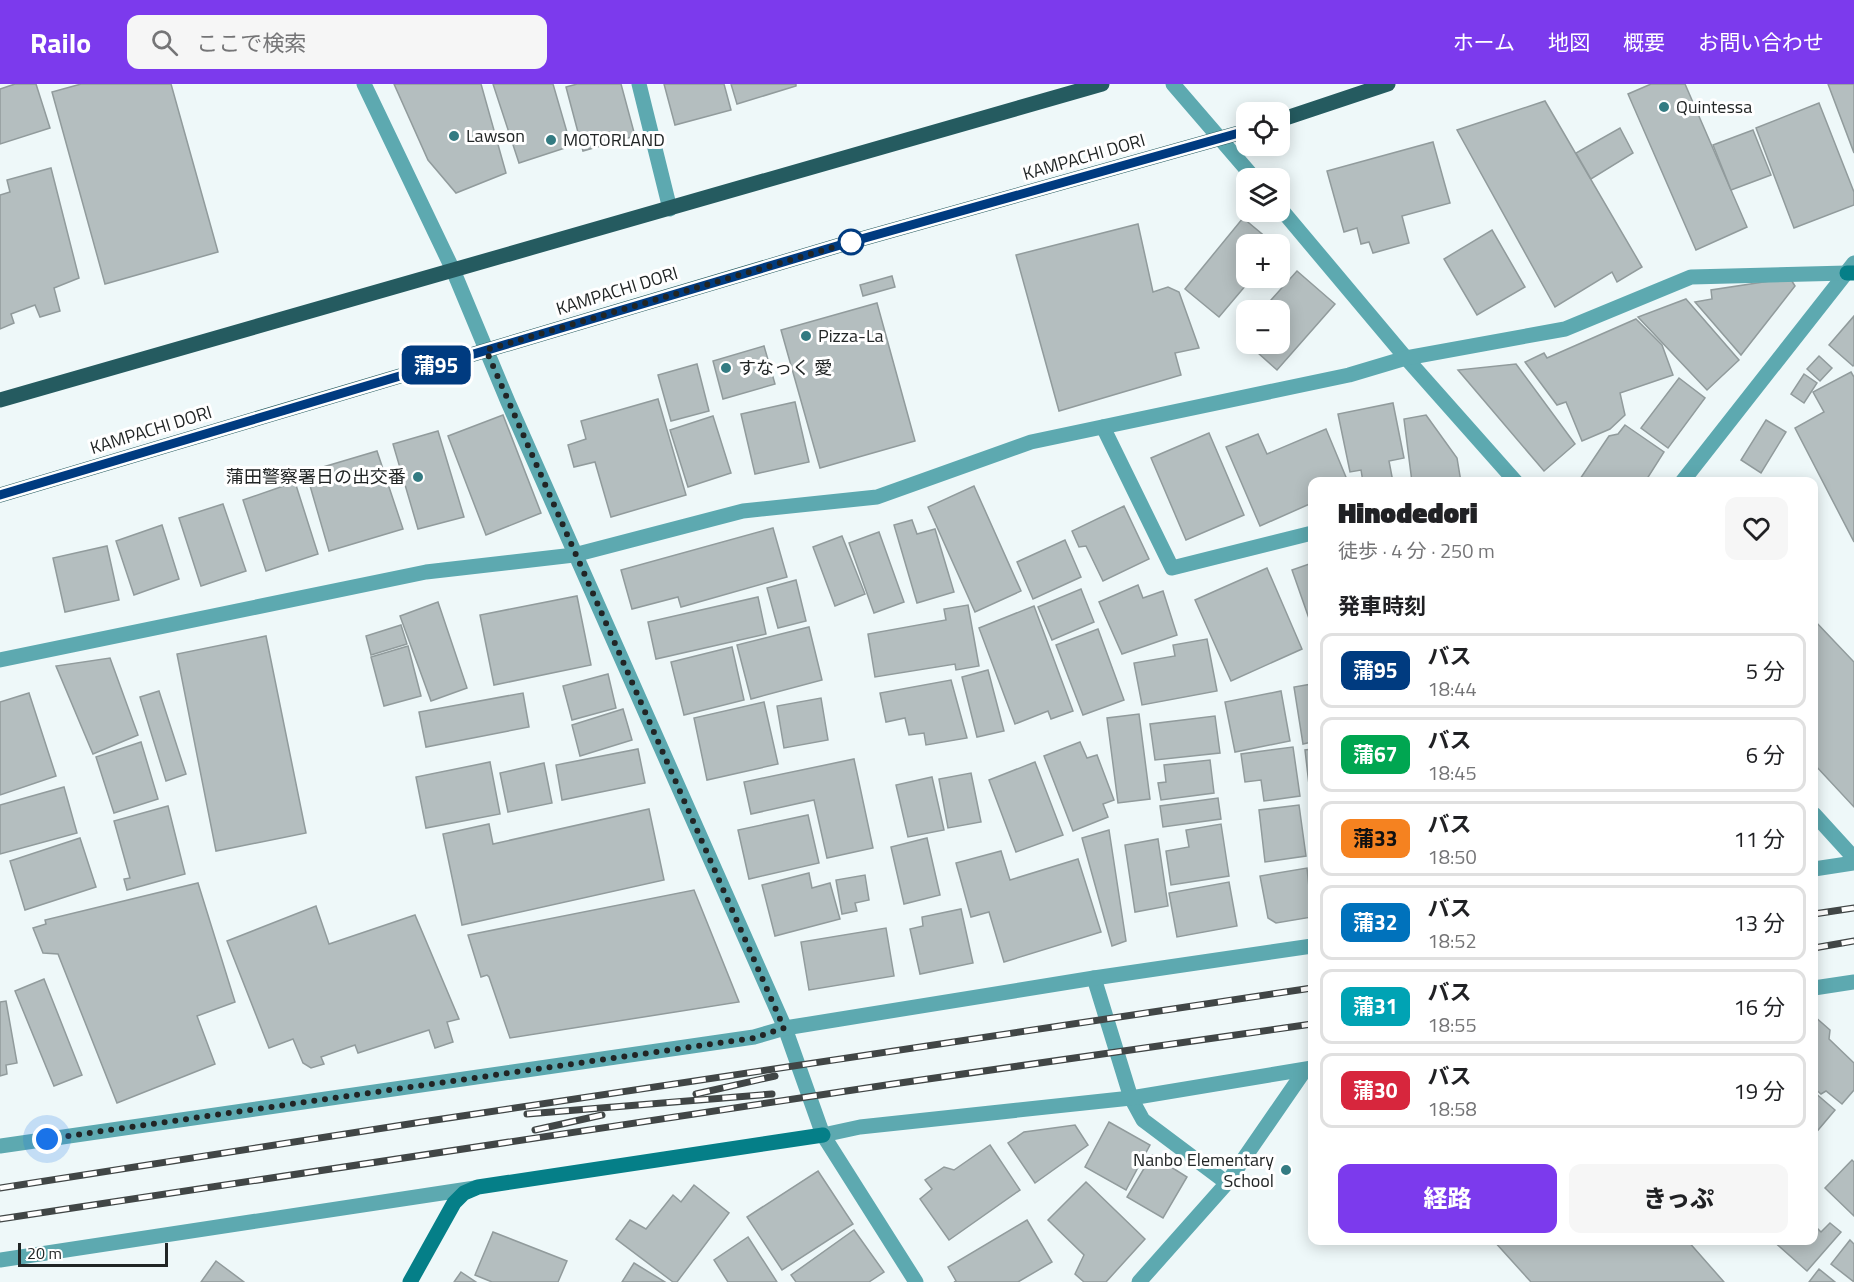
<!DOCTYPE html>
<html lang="ja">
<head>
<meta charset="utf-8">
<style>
	body { margin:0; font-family:"Titillium Web","Noto Sans JP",sans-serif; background:#f6f6f6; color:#202124; height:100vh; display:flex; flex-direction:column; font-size:22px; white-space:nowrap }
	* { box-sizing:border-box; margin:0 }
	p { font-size:20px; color:#757577 }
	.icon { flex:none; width:33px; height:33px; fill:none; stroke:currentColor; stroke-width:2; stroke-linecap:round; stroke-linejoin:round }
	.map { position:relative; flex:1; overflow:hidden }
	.drawer { position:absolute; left:1308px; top:393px; width:510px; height:768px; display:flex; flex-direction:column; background:#fff; border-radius:12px; box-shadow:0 3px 15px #0003 }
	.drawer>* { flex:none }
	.badge { padding:0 12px; border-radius:9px; font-size:21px; line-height:39px }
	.controls { position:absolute; left:1236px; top:18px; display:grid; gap:12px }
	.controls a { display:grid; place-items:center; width:54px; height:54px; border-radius:12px; background:#fff; box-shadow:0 3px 15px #0003; font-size:30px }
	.scale { position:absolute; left:18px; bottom:15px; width:150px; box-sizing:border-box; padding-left:6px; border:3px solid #212525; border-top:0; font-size:16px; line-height:21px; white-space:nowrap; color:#212525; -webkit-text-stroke:4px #fff; paint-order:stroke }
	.you { position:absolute; width:30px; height:30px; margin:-15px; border:4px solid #fff; border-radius:50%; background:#1a73e8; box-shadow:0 0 0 9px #1a73e833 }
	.map>.badge { position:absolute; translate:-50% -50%; box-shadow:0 0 0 3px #fff }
	h2 { padding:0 30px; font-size:22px; line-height:54px }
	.round { display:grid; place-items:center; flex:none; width:63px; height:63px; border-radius:12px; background:#f6f6f6 }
	.head { display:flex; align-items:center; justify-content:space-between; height:102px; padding:0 30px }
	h1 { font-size:28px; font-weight:800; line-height:45px }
	.action { display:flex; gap:12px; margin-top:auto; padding:12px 30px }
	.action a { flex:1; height:69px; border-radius:12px; background:#7c3aed; color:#fff; font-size:24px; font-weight:800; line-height:69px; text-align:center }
	.action a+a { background:#f6f6f6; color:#202124 }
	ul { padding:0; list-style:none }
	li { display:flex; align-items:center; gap:18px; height:75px; margin:0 12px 9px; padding:0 18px; border:3px solid #e0e0e0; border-radius:12px }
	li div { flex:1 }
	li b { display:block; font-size:22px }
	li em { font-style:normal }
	li .badge { min-width:66px; font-weight:700; text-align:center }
	header { display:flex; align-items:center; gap:36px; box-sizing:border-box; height:84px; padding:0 30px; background:#7c3aed; color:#fff }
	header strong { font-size:28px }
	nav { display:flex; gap:33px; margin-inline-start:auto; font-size:21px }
	.search { width:420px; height:54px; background:#f6f6f6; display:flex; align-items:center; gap:15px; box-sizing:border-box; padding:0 21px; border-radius:12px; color:#757577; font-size:22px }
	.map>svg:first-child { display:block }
	.building { fill:#b4bebf; stroke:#919b9c; stroke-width:1.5 }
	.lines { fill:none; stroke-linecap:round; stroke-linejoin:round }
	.lane { stroke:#5da9b0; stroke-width:15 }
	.street { stroke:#5da9b0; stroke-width:15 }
	.secondary { stroke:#057f88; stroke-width:15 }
	.primary { stroke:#255b60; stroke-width:15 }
	.rail-casing { stroke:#414646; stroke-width:7 }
	.rail { stroke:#fff; stroke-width:4.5; stroke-dasharray:14; stroke-linecap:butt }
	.line-casing { stroke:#fff; stroke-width:14 }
	.line { stroke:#003b80; stroke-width:9 }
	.walk { stroke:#212525; stroke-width:6; stroke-dasharray:0 10.8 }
	.poi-dot { fill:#337b82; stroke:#fff; stroke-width:2 }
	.stop-dot { fill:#fff; stroke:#003b80; stroke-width:3 }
	.labels { text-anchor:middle; stroke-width:6; stroke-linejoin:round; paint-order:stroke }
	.poi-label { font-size:18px; fill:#212525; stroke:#fff; text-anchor:start }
	.street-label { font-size:18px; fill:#212525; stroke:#fff }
</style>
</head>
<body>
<header>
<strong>Railo</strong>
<div class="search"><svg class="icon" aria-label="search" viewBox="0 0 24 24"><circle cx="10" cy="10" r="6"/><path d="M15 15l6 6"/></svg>ここで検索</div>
<nav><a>ホーム</a><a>地図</a><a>概要</a><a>お問い合わせ</a></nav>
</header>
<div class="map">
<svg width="1854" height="1198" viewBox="0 0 1854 1198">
	<rect width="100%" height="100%" fill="#eef8f9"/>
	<g class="building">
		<path d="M15 0H36L50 44 0 60V5Z"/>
		<path d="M81 0H171L218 168 105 200 52 8Z"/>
		<path d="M394 0H481L506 89 456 109 428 76Z"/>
		<path d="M493 0H553L571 62 519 79Z"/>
		<path d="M577 0H621L635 52 583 67 566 3Z"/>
		<path d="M664 0H724L731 26 675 41Z"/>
		<path d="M731 0H796V2L737 20Z"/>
		<path d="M1651 0H1685L1747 143 1696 166 1628 10Z"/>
		<path d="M1828 0H1854V69Z"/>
		<path d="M1545 17 1642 183 1617 198 1612 188 1555 223 1457 46Z"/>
		<path d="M1819 19 1854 108V121L1794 144 1756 44Z"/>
		<path d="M1620 44 1633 69 1591 95 1576 69Z"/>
		<path d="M1753 46 1771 91 1731 106 1713 61Z"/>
		<path d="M1433 58 1450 119 1402 132 1409 159 1373 169 1369 158 1361 160 1357 144 1344 148 1327 87Z"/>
		<path d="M51 84 79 194 54 204 60 227 40 233 35 221 11 230 14 239 0 245V111L10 108 7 96Z"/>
		<path d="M1243 134 1274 160H1246V194H1252L1219 233 1185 205Z"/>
		<path d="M1138 140 1153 208 1168 203 1179 208 1199 264 1175 269 1181 291 1059 327 1016 171Z"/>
		<path d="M1492 146 1525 203 1477 231 1444 175Z"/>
		<path d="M1297 187 1335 220 1277 286 1248 260H1280V226H1262Z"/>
		<path d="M892 192 895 203 863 212 860 201Z"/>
		<path d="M1790 194 1795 202 1741 271 1695 218 1712 215 1711 206Z"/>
		<path d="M1686 215 1739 276 1707 306 1638 233Z"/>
		<path d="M877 219 915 357 820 384 781 246Z"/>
		<path d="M1854 232V281L1853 282 1829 261Z"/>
		<path d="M1636 235 1662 261 1673 291 1620 309 1625 331 1610 345 1582 357 1566 318 1557 321 1525 278 1544 269 1547 274Z"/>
		<path d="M764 262 775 300 723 315 713 277Z"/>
		<path d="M1819 272 1832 284 1820 297 1807 285Z"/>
		<path d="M697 280 709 327 671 337 658 291Z"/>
		<path d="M1516 280 1575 360 1544 387 1458 286Z"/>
		<path d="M1851 288 1854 293V458L1795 344 1824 328 1813 308Z"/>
		<path d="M1804 290 1817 299 1804 319 1791 310Z"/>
		<path d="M1679 294 1705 314 1668 364 1641 344Z"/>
		<path d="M658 315 686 411 611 433 595 378 574 383 568 361 586 355 581 337Z"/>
		<path d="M795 318 809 378 755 390 741 330Z"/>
		<path d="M1393 319 1404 374 1389 377 1393 398H1363L1361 386 1350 388 1338 330Z"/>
		<path d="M503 331 541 429 486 451 448 352Z"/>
		<path d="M1426 331 1457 374 1461 398H1412L1404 335Z"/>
		<path d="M713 332 731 389 688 403 670 346Z"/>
		<path d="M1766 336 1786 348 1761 389 1741 376Z"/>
		<path d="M1625 341 1664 368 1645 398H1578L1609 352 1618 350Z"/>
		<path d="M1326 345 1348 398H1312V419L1260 442 1226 363 1258 350 1267 370Z"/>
		<path d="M438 347 464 433 418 445 393 360Z"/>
		<path d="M1209 349 1244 431 1186 456 1151 374Z"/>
		<path d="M377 367 403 445 329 467 306 388Z"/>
		<path d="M295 398 318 470 266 487 243 416Z"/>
		<path d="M974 402 1021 507 975 528 928 423Z"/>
		<path d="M223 420 246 487 201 502 179 434Z"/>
		<path d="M1124 422 1149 475 1103 497 1086 462 1079 463 1072 447Z"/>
		<path d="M912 436 917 450 935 445 954 508 917 519 894 441Z"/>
		<path d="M162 441 179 495 134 511 116 457Z"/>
		<path d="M773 444 787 493 681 523 678 513 632 525 621 486Z"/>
		<path d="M879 448 904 518 874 529 849 459Z"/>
		<path d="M842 452 865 510 835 522 813 463Z"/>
		<path d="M1065 456 1081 493 1033 515 1017 478Z"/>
		<path d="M107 462 119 516 65 528 53 474Z"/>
		<path d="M1312 479V543L1292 486Z"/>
		<path d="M1267 484 1302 565 1231 597 1195 516Z"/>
		<path d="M796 496 806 537 778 544 767 504Z"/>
		<path d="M1138 501 1143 514 1163 507 1177 551 1122 570 1099 518Z"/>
		<path d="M1081 505 1094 538 1052 556 1038 523Z"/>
		<path d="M577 512 591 581 494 601 480 531Z"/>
		<path d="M758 513 766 550 656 575 648 538Z"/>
		<path d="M438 518 467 604 431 617 400 532Z"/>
		<path d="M968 521 979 582 956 586 955 580 875 593 868 550 946 536 944 525Z"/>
		<path d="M1034 522 1073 627 1051 635 1048 627 1015 640 979 544Z"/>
		<path d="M1814 536 1854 578V723L1814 680Z"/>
		<path d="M401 541 407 560 371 571 366 552Z"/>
		<path d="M809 543 822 596 751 615 737 561Z"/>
		<path d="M1098 545 1124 616 1083 631 1056 561Z"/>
		<path d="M266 552 306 749 216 767 177 570Z"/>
		<path d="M1207 555 1217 607 1142 621 1134 579 1175 572 1173 561Z"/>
		<path d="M408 562 421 612 384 622 371 573Z"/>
		<path d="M732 563 744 616 684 631 671 578Z"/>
		<path d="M110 574 138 651 93 670 56 582Z"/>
		<path d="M988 586 1004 647 977 653 962 593Z"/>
		<path d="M608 590 616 624 572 636 563 602Z"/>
		<path d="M951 596 967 654 926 661 924 649 909 651 905 634 886 638 880 609Z"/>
		<path d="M1312 600V658L1303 660 1294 603Z"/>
		<path d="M159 607 186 690 166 697 140 613Z"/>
		<path d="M1281 607 1290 657 1235 668 1225 618Z"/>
		<path d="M29 609 56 692 0 711V618Z"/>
		<path d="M523 609 529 643 426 663 419 628Z"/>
		<path d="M821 614 828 656 784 664 777 622Z"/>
		<path d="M764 618 778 680 707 696 694 634Z"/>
		<path d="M623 625 632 656 580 672 572 641Z"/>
		<path d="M1139 630 1150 715 1118 719 1107 634Z"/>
		<path d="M1215 632 1220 669 1155 676 1150 640Z"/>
		<path d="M141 658 158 715 114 729 96 673Z"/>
		<path d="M1080 658 1087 674 1097 671 1114 716 1103 720 1108 733 1073 747 1044 672Z"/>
		<path d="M1293 663 1300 712 1264 717 1261 696 1245 698 1241 670Z"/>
		<path d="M638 665 645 699 562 716 556 681Z"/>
		<path d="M1312 665V727L1305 666Z"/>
		<path d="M854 675 873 764 827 774 814 716 751 730 744 698Z"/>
		<path d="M1210 676 1214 709 1161 716 1158 699 1166 698 1164 681Z"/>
		<path d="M490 678 500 730 426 744 416 693Z"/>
		<path d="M1035 678 1063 751 1016 768 989 696Z"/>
		<path d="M544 679 552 719 508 728 500 689Z"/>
		<path d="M971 689 981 738 948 744 939 695Z"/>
		<path d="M932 693 944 746 908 753 896 701Z"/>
		<path d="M64 703 77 749 0 770V721Z"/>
		<path d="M1218 714 1221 735 1163 743 1160 722Z"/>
		<path d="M1299 721 1306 772 1265 778 1259 726Z"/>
		<path d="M168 722 185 790 127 806 124 795 130 794 114 737Z"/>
		<path d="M649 725 664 796 462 841 443 750 489 740 493 760Z"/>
		<path d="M808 731 819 779 749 795 738 746Z"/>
		<path d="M1221 740 1229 792 1171 801 1166 767 1189 763 1186 746Z"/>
		<path d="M1109 746 1126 857 1112 862 1082 754Z"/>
		<path d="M80 754 96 803 25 826 10 777Z"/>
		<path d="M927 754 940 811 904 820 891 763Z"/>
		<path d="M1158 755 1168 822 1135 828 1125 761Z"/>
		<path d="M1001 767 1010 796 1078 775 1101 848 1004 878 989 828 971 833 956 779Z"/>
		<path d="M1307 784 1312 833 1276 839 1268 834 1260 792Z"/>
		<path d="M809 789 812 804 830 799 840 835 775 852 762 801Z"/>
		<path d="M865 791 869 816 855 819 857 827 842 830 836 796Z"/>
		<path d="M1229 798 1237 842 1177 853 1169 809Z"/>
		<path d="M198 799 235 918 197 932 215 980 117 1019 58 870 43 869 33 844 46 840 45 836Z"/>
		<path d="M694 806 739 918 510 954 489 893 487 891 481 893 468 851Z"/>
		<path d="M316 822 329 860 415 831 459 935 447 938 453 958 435 964 429 946 358 969 355 961 321 973 324 980 311 984 303 979 293 955 269 964 227 857Z"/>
		<path d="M961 825 973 879 920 890 910 845 923 842 922 833Z"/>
		<path d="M886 844 894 892 809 906 801 858Z"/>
		<path d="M44 895 82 991 54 1002 15 907Z"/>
		<path d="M6 917 17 979 6 981 7 990 0 992V918Z"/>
		<path d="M1814 932 1830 946 1829 955 1854 979V1006L1842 1020 1826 1007 1821 1010 1814 1004Z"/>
		<path d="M1814 1008 1835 1026 1814 1051Z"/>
		<path d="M1109 1038 1150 1061 1126 1106 1085 1083Z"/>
		<path d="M1075 1041 1088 1061 1035 1099 1008 1059 1024 1048Z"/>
		<path d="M990 1061 1020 1106 949 1156 920 1115 932 1105 925 1096 944 1083 954 1086Z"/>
		<path d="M1152 1071 1187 1093 1163 1134 1127 1113Z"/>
		<path d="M1852 1076 1854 1078V1132L1825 1104Z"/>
		<path d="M818 1087 853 1140 782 1186 747 1133Z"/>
		<path d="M1086 1098 1145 1155 1106 1198H1084L1075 1190 1084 1171 1048 1136Z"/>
		<path d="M694 1101 729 1129 677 1198H673L616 1155 630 1136 646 1145 673 1111 681 1118Z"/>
		<path d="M1027 1136 1052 1178 1018 1198H954L956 1197 948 1183Z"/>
		<path d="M1830 1139 1841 1148 1807 1187 1772 1156H1814V1141L1821 1148Z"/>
		<path d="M854 1146 884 1188 869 1198H796L791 1191Z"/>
		<path d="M493 1148 567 1177 558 1198H492L475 1191Z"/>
		<path d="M748 1153 777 1198H728L714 1176Z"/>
		<path d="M1493 1156H1687L1724 1198H1531Z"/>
		<path d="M1850 1156 1854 1160V1198L1831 1180Z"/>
		<path d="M216 1177 244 1198H201Z"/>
		<path d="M634 1179 665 1198H622Z"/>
		<path d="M1819 1185 1835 1198H1809Z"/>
		<path d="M461 1188 476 1198H454Z"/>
	</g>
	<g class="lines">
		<g class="lane">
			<path d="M1103 343 1172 484 1312 449"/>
			<path d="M1094 894 1131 1014 1143 1036 1227 1099"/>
		</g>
		<g class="street">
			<path d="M364 0 453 186 508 318 785 944 823 1051 916 1198"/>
			<path d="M639 0 670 125"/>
			<path d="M1173 0 1254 94"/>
			<path d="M1280 124 1406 274 1516 398"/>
			<path d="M1682 398 1854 179"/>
			<path d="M0 576 426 488 574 471 743 427 877 413 1031 358 1349 291 1406 274 1565 245 1691 193 1847 189"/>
			<path d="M1814 730 1854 774"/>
			<path d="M1814 785 1854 779"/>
			<path d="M1814 904 1854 898"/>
			<path d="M823 1051 860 1043 1131 1014 1312 984"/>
			<path d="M0 1062 754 953 785 944 1094 894 1312 862"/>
			<path d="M0 1176 475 1104"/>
			<path d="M1139 1198 1227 1099 1305 986"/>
		</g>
		<g class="secondary">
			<path d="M1847 189H1854"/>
			<path d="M410 1198 454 1119 464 1109 478 1103 823 1051"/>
		</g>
		<g class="primary">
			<path d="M1280 36 1388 0"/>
			<path d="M0 316 1102 0"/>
			<path d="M0 411 847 159 1246 47"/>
		</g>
		<g class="rail-casing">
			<g id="rail">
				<path d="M1814 830 1854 824"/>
				<path d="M1814 864 1854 857"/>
				<path d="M696 1010 775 992"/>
				<path d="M527 1030 772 1010"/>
				<path d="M535 1046 602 1031"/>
				<path d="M0 1104 422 1038 1312 904"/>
				<path d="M0 1135 893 1000 1312 940"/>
			</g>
		</g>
		<use href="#rail" class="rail"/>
	</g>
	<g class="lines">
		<g class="line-casing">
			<path id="line" d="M0 411 847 159 1246 47"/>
		</g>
		<use href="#line" class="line"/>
		<path class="walk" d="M47 1055 754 954 784 944 486 266 851 158"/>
	</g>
	<g class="poi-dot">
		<circle cx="1664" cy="23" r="6"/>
		<circle cx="454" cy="52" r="6"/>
		<circle cx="551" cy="56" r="6"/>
		<circle cx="806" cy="252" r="6"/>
		<circle cx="726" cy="284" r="6"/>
		<circle cx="418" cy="393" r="6"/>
		<circle cx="1286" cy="1086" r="6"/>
	</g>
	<circle class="stop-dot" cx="851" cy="158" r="12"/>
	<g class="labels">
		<g class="poi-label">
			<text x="1676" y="29">Quintessa</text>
			<text x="466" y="58">Lawson</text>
			<text x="563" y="62">MOTORLAND</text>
			<text x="818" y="258">Pizza-La</text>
			<text x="738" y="290">すなっく 愛</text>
			<text x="406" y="399" text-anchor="end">蒲田警察署日の出交番</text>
			<text x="1274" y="1082" text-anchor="end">Nanbo Elementary<tspan x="1274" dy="21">School</tspan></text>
		</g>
		<g class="street-label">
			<text transform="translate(1084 73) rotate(-16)" y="6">KAMPACHI DORI</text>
			<text transform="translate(617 207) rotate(-17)" y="6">KAMPACHI DORI</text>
			<text transform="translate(151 346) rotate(-17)" y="6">KAMPACHI DORI</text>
		</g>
	</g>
</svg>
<div class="controls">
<a><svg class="icon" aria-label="locate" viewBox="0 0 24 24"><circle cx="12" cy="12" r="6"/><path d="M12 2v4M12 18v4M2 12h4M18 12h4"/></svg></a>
<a><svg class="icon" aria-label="layers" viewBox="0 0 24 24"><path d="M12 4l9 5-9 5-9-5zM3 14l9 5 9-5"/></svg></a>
<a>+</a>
<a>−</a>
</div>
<div class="scale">20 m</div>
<div class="you" style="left:47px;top:1055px"></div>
<b class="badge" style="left:436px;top:281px;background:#003b80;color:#fff">蒲95</b>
<section class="drawer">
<div class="head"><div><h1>Hinodedori</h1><p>徒歩 · 4 分 · 250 m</p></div><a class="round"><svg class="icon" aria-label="heart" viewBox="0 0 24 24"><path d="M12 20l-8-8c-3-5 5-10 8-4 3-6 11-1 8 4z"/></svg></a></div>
<h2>発車時刻</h2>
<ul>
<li><span class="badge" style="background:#003b80;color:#fff">蒲95</span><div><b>バス</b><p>18:44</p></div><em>5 分</em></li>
<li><span class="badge" style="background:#00a651;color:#fff">蒲67</span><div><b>バス</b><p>18:45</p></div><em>6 分</em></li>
<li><span class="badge" style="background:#f58220;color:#111">蒲33</span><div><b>バス</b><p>18:50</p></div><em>11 分</em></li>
<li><span class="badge" style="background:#0072bc;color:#fff">蒲32</span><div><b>バス</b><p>18:52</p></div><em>13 分</em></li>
<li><span class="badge" style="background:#00a3b4;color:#fff">蒲31</span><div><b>バス</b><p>18:55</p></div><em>16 分</em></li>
<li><span class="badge" style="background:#d7263d;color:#fff">蒲30</span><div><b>バス</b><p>18:58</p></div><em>19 分</em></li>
</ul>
<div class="action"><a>経路</a><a>きっぷ</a></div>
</section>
</div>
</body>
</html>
